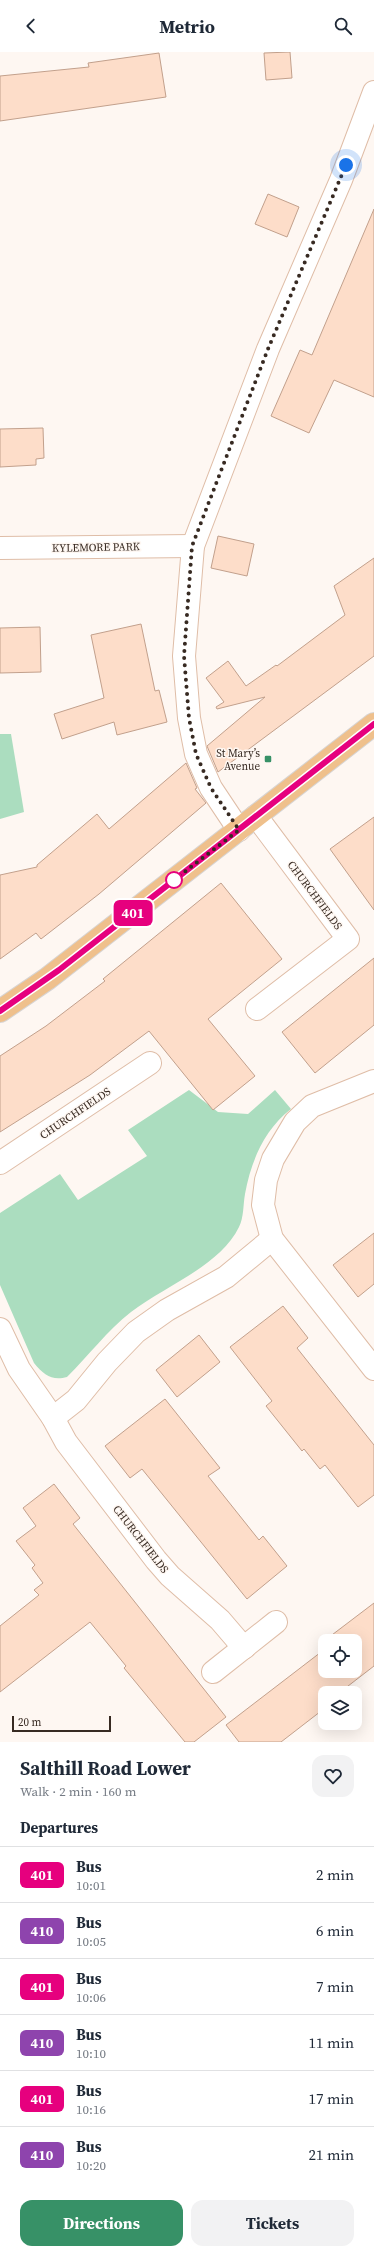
<!DOCTYPE html>
<html lang="en">
<head>
<meta charset="utf-8">
<style>
	body { margin:0; font-family:"Source Serif 4",serif; background:#f2f2f3; color:#1f2937; height:100vh; display:flex; flex-direction:column; font-size:15px; white-space:nowrap }
	* { box-sizing:border-box; margin:0 }
	p { font-size:13px; color:#747a83 }
	.icon { flex:none; width:22px; height:22px; fill:none; stroke:currentColor; stroke-width:2; stroke-linecap:round; stroke-linejoin:round }
	.map { position:relative; height:1690px; overflow:hidden }
	.details { display:flex; flex-direction:column; background:#fff; flex:1 }
	.details>* { flex:none }
	.badge { padding:0 8px; border-radius:6px; font-size:14px; line-height:26px }
	.tools { position:absolute; left:318px; top:1582px; display:grid; gap:8px }
	.tools a { display:grid; place-items:center; width:44px; height:44px; border-radius:8px; background:#fff; box-shadow:0 4px 16px #0002; font-size:20px }
	.scale { position:absolute; left:12px; bottom:10px; width:99px; box-sizing:border-box; padding-left:4px; border:2px solid #372a22; border-top:0; font-size:11px; line-height:14px; white-space:nowrap; color:#372a22; -webkit-text-stroke:3px #fef7f2; paint-order:stroke }
	.you { position:absolute; width:20px; height:20px; margin:-10px; border:3px solid #fff; border-radius:50%; background:#1a73e8; box-shadow:0 0 0 6px #1a73e833 }
	.map>.badge { position:absolute; translate:-50% -50%; box-shadow:0 0 0 2px #fff }
	h2 { padding:0 20px; font-size:15px; line-height:36px }
	.round { display:grid; place-items:center; flex:none; width:42px; height:42px; border-radius:12px; background:#f2f2f3 }
	.overview { display:flex; align-items:center; justify-content:space-between; height:68px; padding:0 20px }
	h1 { font-size:19px; font-weight:700; line-height:30px }
	.primary-button { display:flex; gap:8px; margin-top:auto; padding:8px 20px }
	.primary-button a { flex:1; height:46px; border-radius:12px; background:#379167; color:#fff; font-size:16px; font-weight:700; line-height:46px; text-align:center }
	.primary-button a+a { background:#f2f2f3; color:#1f2937 }
	ul { padding:0; list-style:none }
	li { display:flex; align-items:center; gap:12px; height:56px; padding:0 20px; border-top:1px solid #e0e1e3 }
	li div { flex:1 }
	li b { display:block; font-size:15px }
	li em { font-style:normal }
	li .badge { min-width:44px; font-weight:700; text-align:center }
	header { display:flex; justify-content:space-between; align-items:center; height:52px; padding:0 20px; background:#fff; font-size:18px; font-weight:700 }
	.map>svg:first-child { display:block }
	.green { fill:#abddbf }
	.building { fill:#fdddc9; stroke:#c2a08c }
	.lines { fill:none; stroke-linecap:round; stroke-linejoin:round }
	.minor-casing { stroke:#dfbda7; stroke-width:24 }
	.major-casing { stroke:#d7d4d3; stroke-width:24 }
	.minor { stroke:#fff; stroke-width:22 }
	.major { stroke:#efc08c; stroke-width:22 }
	.line-casing { stroke:#fff; stroke-width:9 }
	.line { stroke:#e6007e; stroke-width:6 }
	.walk { stroke:#372a22; stroke-width:4; stroke-dasharray:0 7.2 }
	.poi-dot { fill:#379167; stroke:#fef7f2; stroke-width:1.5 }
	.stop-dot { fill:#fff; stroke:#e6007e; stroke-width:2 }
	.labels { text-anchor:middle; stroke-width:3; stroke-linejoin:round; paint-order:stroke }
	.street-label { font-size:11px; fill:#372a22; stroke:#fef7f2 }
	.poi-label { font-size:11px; fill:#372a22; stroke:#fef7f2; text-anchor:end }
</style>
</head>
<body>
<header><svg class="icon" aria-label="back" viewBox="0 0 24 24"><path d="M15 5l-7 7 7 7"/></svg>Metrio<svg class="icon" aria-label="search" viewBox="0 0 24 24"><circle cx="10" cy="10" r="6"/><path d="M15 15l6 6"/></svg></header>
<div class="map">
<svg width="374" height="1690" viewBox="0 0 374 1690">
	<rect width="100%" height="100%" fill="#fef7f2"/>
	<g class="green">
		<path d="M0 682H11L24 760 0 767Z"/>
		<path d="M189 1038 218 1060 248 1062 275 1038 291 1057C264 1078 251 1109 245 1142 243 1153 244 1165 239 1175 220 1214 165 1234 131 1260 107 1279 89 1303 67 1325 52 1329 44 1323 34 1311L0 1233V1161L60 1122 78 1148 147 1104 128 1078Z"/>
	</g>
	<g class="building">
		<path d="M290 0 292 26 266 28 264 1Z"/>
		<path d="M159 1 166 45 0 69V24L89 15 88 11Z"/>
		<path d="M268 142 299 155 287 185 255 172Z"/>
		<path d="M374 157V345L334 328 309 381 271 364 300 298 312 303Z"/>
		<path d="M43 376 44 406 36 407V413L0 415V377Z"/>
		<path d="M218 484 254 492 247 524 211 516Z"/>
		<path d="M374 506V604L218 720 207 694 265 645 217 657 216 655 224 650 206 626 228 609 246 634 276 613 277 614 345 563 334 534Z"/>
		<path d="M141 572 155 639 159 638 167 670 117 683 114 670 62 687 54 662 104 646 91 583Z"/>
		<path d="M40 575 41 620 0 621V576Z"/>
		<path d="M186 711 197 736 195 737 206 751 99 842 41 887 36 881 0 907V823L37 815V813L97 762 109 777Z"/>
		<path d="M374 765V858L330 797Z"/>
		<path d="M221 831 282 907 208 967 255 1024 213 1058 149 979 90 1023 0 1080V1004L46 974 105 929 103 927Z"/>
		<path d="M374 906V973L315 1021 282 980Z"/>
		<path d="M374 1181V1232L358 1245 333 1213Z"/>
		<path d="M283 1254 308 1286 297 1296 374 1393V1443L358 1455 325 1413 320 1417 304 1397 302 1399 266 1354 272 1349 230 1295Z"/>
		<path d="M199 1283 220 1310 177 1345 156 1318Z"/>
		<path d="M165 1347 220 1416 208 1424 259 1488 263 1484 287 1514 247 1547 142 1417 130 1426 105 1394Z"/>
		<path d="M54 1432 80 1466 73 1472 226 1665 194 1690H185L124 1616 126 1614 90 1570 0 1640V1574L39 1543 34 1538 43 1531 32 1516 35 1513 16 1489 36 1474 23 1456Z"/>
		<path d="M374 1551V1614L339 1641H325V1656L281 1690H239L226 1673 325 1597V1619H355V1589H324Z"/>
	</g>
	<g class="lines">
		<g class="minor-casing">
			<g id="minor">
				<path d="M0 496 193 494"/>
				<path d="M256 764 348 887 257 957"/>
				<path d="M239 778 211 736 196 702 189 666 184 604 193 494 268 297 341 128 374 40"/>
				<path d="M374 1029 312 1054 295 1070 273 1107 266 1128 263 1153 272 1187 374 1317"/>
				<path d="M0 1111 150 1011"/>
				<path d="M0 1277 19 1317 53 1366 66 1390 156 1508 170 1524 220 1568 244 1596"/>
				<path d="M53 1366 76 1348 107 1310 136 1280 167 1258 226 1225 272 1187"/>
				<path d="M213 1620 276 1570"/>
			</g>
		</g>
		<g class="major-casing">
			<path id="major" d="M0 959 47 927 374 672"/>
		</g>
		<use href="#minor" class="minor"/>
		<use href="#major" class="major"/>
	</g>
	<g class="lines">
		<g class="line-casing">
			<path id="line" d="M0 959 59 918 374 672"/>
		</g>
		<use href="#line" class="line"/>
		<path class="walk" d="M174 828 239 778 211 736 196 702 189 666 184 604 192 494 268 297 346 113"/>
	</g>
	<rect class="poi-dot" x="264" y="703" width="8" height="8" rx="2"/>
	<circle class="stop-dot" cx="174" cy="828" r="8"/>
	<g class="labels">
		<g class="street-label">
			<text transform="translate(96 495) rotate(-1)" y="4">KYLEMORE PARK</text>
			<text transform="translate(315 843) rotate(53)" y="4">CHURCHFIELDS</text>
			<text transform="translate(75 1061) rotate(-34)" y="4">CHURCHFIELDS</text>
			<text transform="translate(141 1487) rotate(52)" y="4">CHURCHFIELDS</text>
		</g>
		<g class="poi-label">
			<text x="260" y="705">St Mary’s<tspan x="260" dy="13">Avenue</tspan></text>
		</g>
	</g>
</svg>
<div class="tools">
<a><svg class="icon" aria-label="locate" viewBox="0 0 24 24"><circle cx="12" cy="12" r="6"/><path d="M12 2v4M12 18v4M2 12h4M18 12h4"/></svg></a>
<a><svg class="icon" aria-label="layers" viewBox="0 0 24 24"><path d="M12 4l9 5-9 5-9-5zM3 14l9 5 9-5"/></svg></a>
</div>
<div class="scale">20 m</div>
<div class="you" style="left:346px;top:113px"></div>
<b class="badge" style="left:133px;top:861px;background:#e6007e;color:#fff">401</b>
</div>
<section class="details">
<div class="overview"><div><h1>Salthill Road Lower</h1><p>Walk · 2 min · 160 m</p></div><a class="round"><svg class="icon" aria-label="heart" viewBox="0 0 24 24"><path d="M12 20l-8-8c-3-5 5-10 8-4 3-6 11-1 8 4z"/></svg></a></div>
<h2>Departures</h2>
<ul>
<li><span class="badge" style="background:#e6007e;color:#fff">401</span><div><b>Bus</b><p>10:01</p></div><em>2 min</em></li>
<li><span class="badge" style="background:#8e44ad;color:#fff">410</span><div><b>Bus</b><p>10:05</p></div><em>6 min</em></li>
<li><span class="badge" style="background:#e6007e;color:#fff">401</span><div><b>Bus</b><p>10:06</p></div><em>7 min</em></li>
<li><span class="badge" style="background:#8e44ad;color:#fff">410</span><div><b>Bus</b><p>10:10</p></div><em>11 min</em></li>
<li><span class="badge" style="background:#e6007e;color:#fff">401</span><div><b>Bus</b><p>10:16</p></div><em>17 min</em></li>
<li><span class="badge" style="background:#8e44ad;color:#fff">410</span><div><b>Bus</b><p>10:20</p></div><em>21 min</em></li>
</ul>
<div class="primary-button"><a>Directions</a><a>Tickets</a></div>
</section>
</body>
</html>
